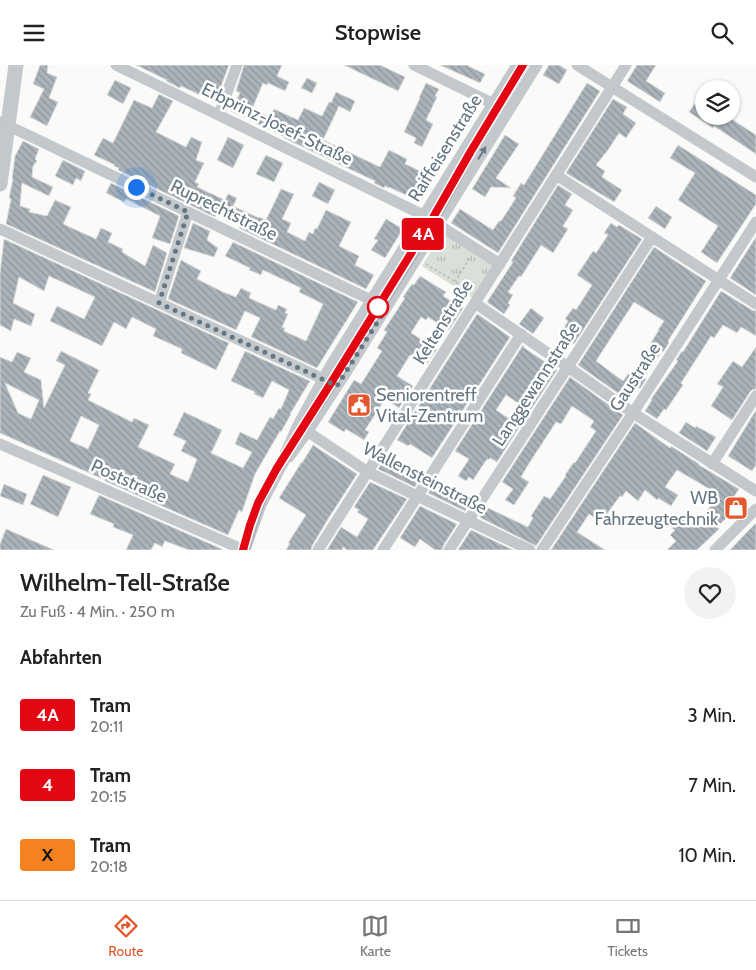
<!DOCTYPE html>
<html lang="de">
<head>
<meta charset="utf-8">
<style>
	body { margin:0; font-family:Cabin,sans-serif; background:#f2f2f2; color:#222; height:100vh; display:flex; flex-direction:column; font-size:19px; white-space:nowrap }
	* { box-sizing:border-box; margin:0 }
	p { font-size:16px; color:#767676 }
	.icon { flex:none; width:28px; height:28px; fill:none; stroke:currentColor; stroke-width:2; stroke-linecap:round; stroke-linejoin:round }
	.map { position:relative; height:485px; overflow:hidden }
	.sheet { display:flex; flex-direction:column; background:#fff; flex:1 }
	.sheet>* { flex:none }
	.badge { padding:0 10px; border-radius:4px; font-size:18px; line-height:32px }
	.tools { position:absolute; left:695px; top:15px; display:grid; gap:10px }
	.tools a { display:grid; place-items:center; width:45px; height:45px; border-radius:50%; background:#fff; box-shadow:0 1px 4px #0004; font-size:25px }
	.you { position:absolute; width:25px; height:25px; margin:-12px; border:4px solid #fff; border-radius:50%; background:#1a73e8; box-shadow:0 0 0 8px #1a73e833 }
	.map>.badge { position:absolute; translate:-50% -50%; box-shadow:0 0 0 2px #fff }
	h2 { padding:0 20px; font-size:19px; line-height:45px }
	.round { display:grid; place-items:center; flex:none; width:52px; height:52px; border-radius:26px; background:#f2f2f2 }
	.headline { display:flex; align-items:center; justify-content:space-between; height:85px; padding:0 20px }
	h1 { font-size:24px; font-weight:600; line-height:38px }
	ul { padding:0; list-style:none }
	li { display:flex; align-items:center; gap:15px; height:70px; padding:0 20px }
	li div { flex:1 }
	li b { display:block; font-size:19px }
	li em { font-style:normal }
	li .badge { min-width:55px; font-weight:700; text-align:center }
	header { display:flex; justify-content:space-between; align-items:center; height:65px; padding:0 20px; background:#fff; font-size:22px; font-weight:600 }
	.tab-bar { display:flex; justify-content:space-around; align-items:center; height:70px; border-top:1px solid #e0e0e0; background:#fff; font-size:14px; color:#767676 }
	.tab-bar a { display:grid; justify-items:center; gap:2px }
	.tab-bar .active { color:#e4572e }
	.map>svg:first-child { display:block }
	.grass { fill:url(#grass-tufts) }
	.building { fill:url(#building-back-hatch); stroke:#dcdcda; fill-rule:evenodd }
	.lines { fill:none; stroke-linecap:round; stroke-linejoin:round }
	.path { stroke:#bbbfc2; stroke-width:2; stroke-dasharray:2.5 2.5; stroke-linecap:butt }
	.minor { stroke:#c3c8cc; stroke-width:11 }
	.tertiary { stroke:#c3c8cc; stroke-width:15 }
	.tram { stroke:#a2aab0; stroke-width:1 }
	.oneway { fill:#6a7a87 }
	.line-casing { stroke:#fff; stroke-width:11 }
	.line { stroke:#e30613; stroke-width:8 }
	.walk { stroke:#657683; stroke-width:5; stroke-dasharray:0 9 }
	.stop-dot { fill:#fff; stroke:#e30613; stroke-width:2.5 }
	.labels { text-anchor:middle; stroke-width:5; stroke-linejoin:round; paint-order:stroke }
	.street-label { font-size:18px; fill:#657683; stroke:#fff }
	.poi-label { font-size:18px; fill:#657683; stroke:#fff; text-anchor:start }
</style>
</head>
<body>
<header><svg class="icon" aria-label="menu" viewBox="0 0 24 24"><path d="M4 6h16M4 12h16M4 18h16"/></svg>Stopwise<svg class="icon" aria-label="search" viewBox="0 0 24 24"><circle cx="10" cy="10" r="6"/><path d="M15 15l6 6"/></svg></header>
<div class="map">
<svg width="756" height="485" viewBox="0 0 756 485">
	<defs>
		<pattern id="grass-tufts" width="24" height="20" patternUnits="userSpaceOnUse" patternTransform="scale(1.25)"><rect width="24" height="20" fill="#dadfd7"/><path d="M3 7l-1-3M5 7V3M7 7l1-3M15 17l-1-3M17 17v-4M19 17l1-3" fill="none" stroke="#b4b9b4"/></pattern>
		<pattern id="building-back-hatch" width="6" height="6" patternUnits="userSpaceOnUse" patternTransform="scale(1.25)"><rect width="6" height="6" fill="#aab3b9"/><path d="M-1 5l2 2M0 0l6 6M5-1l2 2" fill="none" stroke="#8e969c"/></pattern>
	</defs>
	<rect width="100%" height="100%" fill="#fafaf8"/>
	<path class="grass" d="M443 167 495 200 474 234 422 201Z"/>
	<g class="building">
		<path d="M40 0H48L47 8 57 12 49 33 58 37 47 61 30 52 44 24 33 19Z"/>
		<path d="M136 0H229L215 37 181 21 180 23 166 16 167 15Z"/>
		<path d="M244 0H282L277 11 289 17 285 26 268 18 267 20 263 18 252 44 270 52 274 44 298 55 304 43 322 51 329 37 331 38 336 27 355 36 350 47 339 41 323 75 380 102 389 85 407 94 405 99 422 107 424 104 436 110 420 137 389 122V123L385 121 384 123 374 118 375 116 284 73 285 72 231 46 240 28 236 26Z"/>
		<path d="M344 0H380L405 12 398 26Z"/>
		<path d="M440 0H468V1L485 9 480 18Z"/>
		<path d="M549 0H559L567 5 559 19 543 10Z"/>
		<path d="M637 0H656L646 16 665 28 660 37 627 16Z"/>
		<path d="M307 13 317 18 312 28 301 23Z"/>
		<path d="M115 15 131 23 123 39 107 30Z"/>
		<path d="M426 18 439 24 435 31 437 32 426 55 433 59 422 82 414 78 416 73 404 67 420 33H419Z"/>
		<path d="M587 18 600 26 498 188 451 158 460 144 493 165 499 156H501L516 133 513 131 521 118 524 120Z"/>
		<path d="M704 25V51H727L756 70V89L714 61 713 63 689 47Z"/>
		<path d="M159 29 173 36 156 67 186 82 191 72 202 77 196 95 204 98 195 117 199 119 197 122 225 135 228 129 237 133 233 141 259 153V152L266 155 281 124 294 129 282 154 291 158 287 167 305 176 309 167 313 169 315 163 317 164 326 145 351 157 339 181 359 191 355 200 374 210 366 224 239 163 240 162 238 161 239 160 217 148 215 152 118 105 119 103 114 101 115 100 94 90 103 73 113 78 134 35 152 43Z"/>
		<path d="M613 34 627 42 623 49 636 58 626 73 619 68 608 85 596 100 605 106 602 112 622 125 614 137 566 108Z"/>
		<path d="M505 70 519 79 496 113 511 123 491 122 485 132 472 124Z"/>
		<path d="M228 72 244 80 233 103 217 95Z"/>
		<path d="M23 76 39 84 35 94 37 96 33 101 32 112 53 122 49 131 22 118 20 141 30 144 29 147 47 151 55 135 71 142 63 159 96 174 101 163 112 168 108 177 123 184 122 187 145 201 153 180 167 188 155 227 6 159 11 134 9 133 13 114H12L15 91Z"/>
		<path d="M678 80 756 130V139L717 198 701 187 718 161 678 135 695 108 670 93Z"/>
		<path d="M266 90 283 98 274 117 256 109Z"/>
		<path d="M63 95 85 106 81 116 76 113 73 120 55 111Z"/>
		<path d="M319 117 335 125 328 139 312 131Z"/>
		<path d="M111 118 179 151 170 179 152 173 160 151 126 134 124 137 106 128Z"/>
		<path d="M558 120 572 129 565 140 573 145 563 161 568 164 553 188 541 180 521 212 519 211 508 227 513 230 508 238 510 240 504 249 487 237 513 197 511 196Z"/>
		<path d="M656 141 672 152 665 164 648 153Z"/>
		<path d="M386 154 403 164 385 193 371 185 378 175 374 174Z"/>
		<path d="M193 158 210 166 207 175 218 183 214 192 184 183Z"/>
		<path d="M611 158 617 162 619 160 642 174 574 279 560 270 568 256 565 254 573 243 576 245 592 220 577 210 593 186 596 188 608 170 604 168Z"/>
		<path d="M756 172V230L730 213Z"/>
		<path d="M4 174 229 278 216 305 181 288 182 284 153 271 156 264 132 252 126 264 114 257 102 281 50 256 57 241 84 254 95 232 49 211 44 226 19 212 13 238 35 249 31 261 14 254 11 266 0 260V208Z"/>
		<path d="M233 177 358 237 317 303 251 272 260 253 245 246 236 265 168 234 181 195 201 206 197 214 223 227 236 232 241 223 251 228 249 233 276 245 278 240 287 244 285 248 288 249 282 262 285 263 284 266 306 276 323 239 299 227 301 223 263 205 261 210 249 205 250 203 225 191Z"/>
		<path d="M654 182 706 216 668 276 669 278 663 287 662 286 644 313 646 314 640 324 638 322 629 336 578 300ZM634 237 664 256 658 265H659L633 306 631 305 623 316 596 296Z"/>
		<path d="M420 211 446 227 443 231 463 243 449 265 428 252 426 255 421 252 411 268 437 284 426 300 410 290 397 311 413 321 399 343 385 334 365 365 369 367 364 375 346 364 344 367 328 357 354 315 361 319 382 286 377 283 387 267 384 265 405 233 403 232 412 219 414 220Z"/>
		<path d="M721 226 752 245 756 246V271L741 262 737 268 723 260 714 273 711 271 681 318 683 320 666 345 664 344 657 354 645 346 652 335 651 334 678 296 676 295 682 286 683 287Z"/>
		<path d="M531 243 544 253 533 269 519 259Z"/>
		<path d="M477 249 479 250 510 272 432 393 410 379 408 381 397 375Z"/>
		<path d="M523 280 524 281 523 282 557 305 530 346 506 330 496 345 520 361 497 397 490 393 488 395 487 394 473 415 469 412 466 416 458 411 469 394 455 386Z"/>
		<path d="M756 282V324L752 325 750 327 732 355 711 341 723 322 717 319 733 296 742 302Z"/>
		<path d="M61 286 99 305 88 328 91 329 88 335 132 357 134 353 149 360 138 382 175 399 170 409 188 417 197 394 181 386 186 376 173 370 184 347 222 365 211 388 243 403 252 387 235 379 240 367 257 375 270 352 273 354 279 343 281 344 289 325 272 316 263 333 254 329 255 327 231 316 245 286 310 316 290 349H291L281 367 280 366 255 409 242 447 239 445 228 470 105 416V415L96 411 0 368V292L12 297 17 287 31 293 24 307 41 315 44 343 65 300 56 296ZM5 318 39 335 31 354 18 348ZM81 351 99 360 88 384 70 376Z"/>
		<path d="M570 312 623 350 536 481 481 453 480 451 486 442 528 462 533 453 531 451 544 431 550 434 566 411 565 410 574 397 575 398 596 366 590 362 594 356 572 341 561 359 556 357 528 400 521 412 529 417 514 440 505 435 513 424 502 417Z"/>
		<path d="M756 345V400L752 406 728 391Z"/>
		<path d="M686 357 695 363 696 361 716 372 707 386 679 368Z"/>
		<path d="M635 358 670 383 671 381 699 399V400L739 424 732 435 739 441 717 462 719 464 697 485H667L676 476 670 470 675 465 672 463 684 452 686 454 690 449 697 456 707 446 718 429 677 405 665 422 678 430 671 441 658 433 657 435 645 425 638 436 626 426 622 432 620 431 601 457 589 449 577 467 605 485H551Z"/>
		<path d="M313 380 357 409 328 454 312 481 311 485H286L290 478H288L306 450 279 433 301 398H302Z"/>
		<path d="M386 392 422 409 415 422 378 404Z"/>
		<path d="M43 410 71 422 58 452 30 439Z"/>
		<path d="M436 416 459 427 458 429 472 435 465 446 428 428Z"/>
		<path d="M370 417 407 434 373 485H347L343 482 342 485H327L341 462 357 472 368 454 357 447 359 445 354 442Z"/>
		<path d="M4 419 27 429 23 440 0 431Z"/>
		<path d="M99 430 222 484V485H189L165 476 162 482 155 478 151 485H126L133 470 113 462 114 459 90 449Z"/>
		<path d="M420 441 457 459 443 481 442 485H435L420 474 415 482 400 473Z"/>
		<path d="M756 458V485H730L748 466Z"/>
		<path d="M6 464 54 485H0V479Z"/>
		<path d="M471 465 513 485H458Z"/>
	</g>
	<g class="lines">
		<g class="path">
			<path d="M426 199 469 225"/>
			<path d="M455 217 469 194"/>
		</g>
		<g class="minor">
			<path d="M116 0 423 150 500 199"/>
			<path d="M414 0 500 42"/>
			<path d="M577 0 756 112"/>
			<path d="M219 50 237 0"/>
			<path d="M0 57 32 72 371 235"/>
			<path d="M556 110 756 239"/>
			<path d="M0 164 330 317"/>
			<path d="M159 238 188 147"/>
			<path d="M475 238 568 302 633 348 756 426"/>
			<path d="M302 363 368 407 417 431 530 485"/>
			<path d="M0 379 244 485"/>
			<path d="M289 392 308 366 347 306 537 0"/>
			<path d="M712 399 756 331"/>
			<path d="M245 485 261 440 285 394V389L298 360 331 300 517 0"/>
			<path d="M318 485 626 0"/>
			<path d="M383 485 521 269"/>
			<path d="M449 485 652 172"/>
			<path d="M542 485 633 348 756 157"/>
			<path d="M715 485 756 444"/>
		</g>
		<path class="tertiary" d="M0 119 16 0"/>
		<path class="tram" d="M249 485 264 440 273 420 290 391 347 305 437 159 475 89 529 0"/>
	</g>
	<defs><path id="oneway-solid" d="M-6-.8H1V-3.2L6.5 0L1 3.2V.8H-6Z" transform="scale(1.25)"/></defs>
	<use class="oneway" href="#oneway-solid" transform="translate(482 88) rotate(-58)"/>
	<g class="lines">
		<g class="line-casing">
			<path id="line" d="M243 485 250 460 258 438 277 403 331 318 431 156 471 86 523 0"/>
		</g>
		<use href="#line" class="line"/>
		<path class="walk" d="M136 122 188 147 159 238 337 321 387 242H378"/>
	</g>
	<defs>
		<g id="civic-square" transform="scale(1.25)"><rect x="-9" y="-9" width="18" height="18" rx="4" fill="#e4572e" stroke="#fff"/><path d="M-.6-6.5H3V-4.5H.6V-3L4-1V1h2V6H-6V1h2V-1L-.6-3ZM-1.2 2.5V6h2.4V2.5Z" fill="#fff"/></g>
		<g id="shop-square" transform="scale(1.25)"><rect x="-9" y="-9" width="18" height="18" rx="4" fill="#e4572e" stroke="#fff"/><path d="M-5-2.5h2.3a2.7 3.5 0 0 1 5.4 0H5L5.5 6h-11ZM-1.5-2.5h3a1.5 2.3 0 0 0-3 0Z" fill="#fff"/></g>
	</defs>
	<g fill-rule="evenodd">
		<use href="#civic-square" x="359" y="340"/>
		<use href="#shop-square" x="736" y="443"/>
	</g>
	<circle class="stop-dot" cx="378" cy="242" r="10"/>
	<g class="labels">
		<g class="street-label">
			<text transform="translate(277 59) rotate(26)" y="6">Erbprinz-Josef-Straße</text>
			<text transform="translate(445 83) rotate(-58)" y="6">Raiffeisenstraße</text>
			<text transform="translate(224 145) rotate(26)" y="6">Ruprechtstraße</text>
			<text transform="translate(443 257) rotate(-58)" y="6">Keltenstraße</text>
			<text transform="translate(635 312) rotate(-57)" y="6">Gaustraße</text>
			<text transform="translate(536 319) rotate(-57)" y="6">Langgewannstraße</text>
			<text transform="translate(425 413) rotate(27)" y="6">Wallensteinstraße</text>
			<text transform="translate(129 416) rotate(24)" y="6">Poststraße</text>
		</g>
		<g class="poi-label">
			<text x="376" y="336">Seniorentreff<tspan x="376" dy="21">Vital-Zentrum</tspan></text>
			<text x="718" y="439" text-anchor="end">WB<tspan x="718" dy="21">Fahrzeugtechnik</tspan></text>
		</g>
	</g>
</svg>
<div class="tools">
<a><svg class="icon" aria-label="layers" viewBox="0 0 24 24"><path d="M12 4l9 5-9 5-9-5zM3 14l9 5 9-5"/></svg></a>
</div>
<div class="you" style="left:136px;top:122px"></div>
<b class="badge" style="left:423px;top:169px;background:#e30613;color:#fff">4A</b>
</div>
<section class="sheet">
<div class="headline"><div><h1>Wilhelm-Tell-Straße</h1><p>Zu Fuß · 4 Min. · 250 m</p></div><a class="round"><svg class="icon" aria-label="heart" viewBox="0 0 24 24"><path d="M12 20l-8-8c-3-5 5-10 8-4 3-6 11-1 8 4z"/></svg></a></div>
<h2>Abfahrten</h2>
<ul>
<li><span class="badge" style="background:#e30613;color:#fff">4A</span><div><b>Tram</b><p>20:11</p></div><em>3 Min.</em></li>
<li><span class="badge" style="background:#e30613;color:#fff">4</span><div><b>Tram</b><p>20:15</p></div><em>7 Min.</em></li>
<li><span class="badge" style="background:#f58220;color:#111">X</span><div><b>Tram</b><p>20:18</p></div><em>10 Min.</em></li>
</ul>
</section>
<nav class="tab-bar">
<a class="active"><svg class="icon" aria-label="directions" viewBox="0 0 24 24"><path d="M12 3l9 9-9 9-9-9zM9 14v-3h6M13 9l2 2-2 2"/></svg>Route</a>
<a><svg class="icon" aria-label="map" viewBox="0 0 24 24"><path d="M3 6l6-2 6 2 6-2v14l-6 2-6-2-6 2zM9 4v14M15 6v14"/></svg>Karte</a>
<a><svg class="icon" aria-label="tickets" viewBox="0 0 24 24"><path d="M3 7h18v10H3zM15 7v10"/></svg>Tickets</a>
</nav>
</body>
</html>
